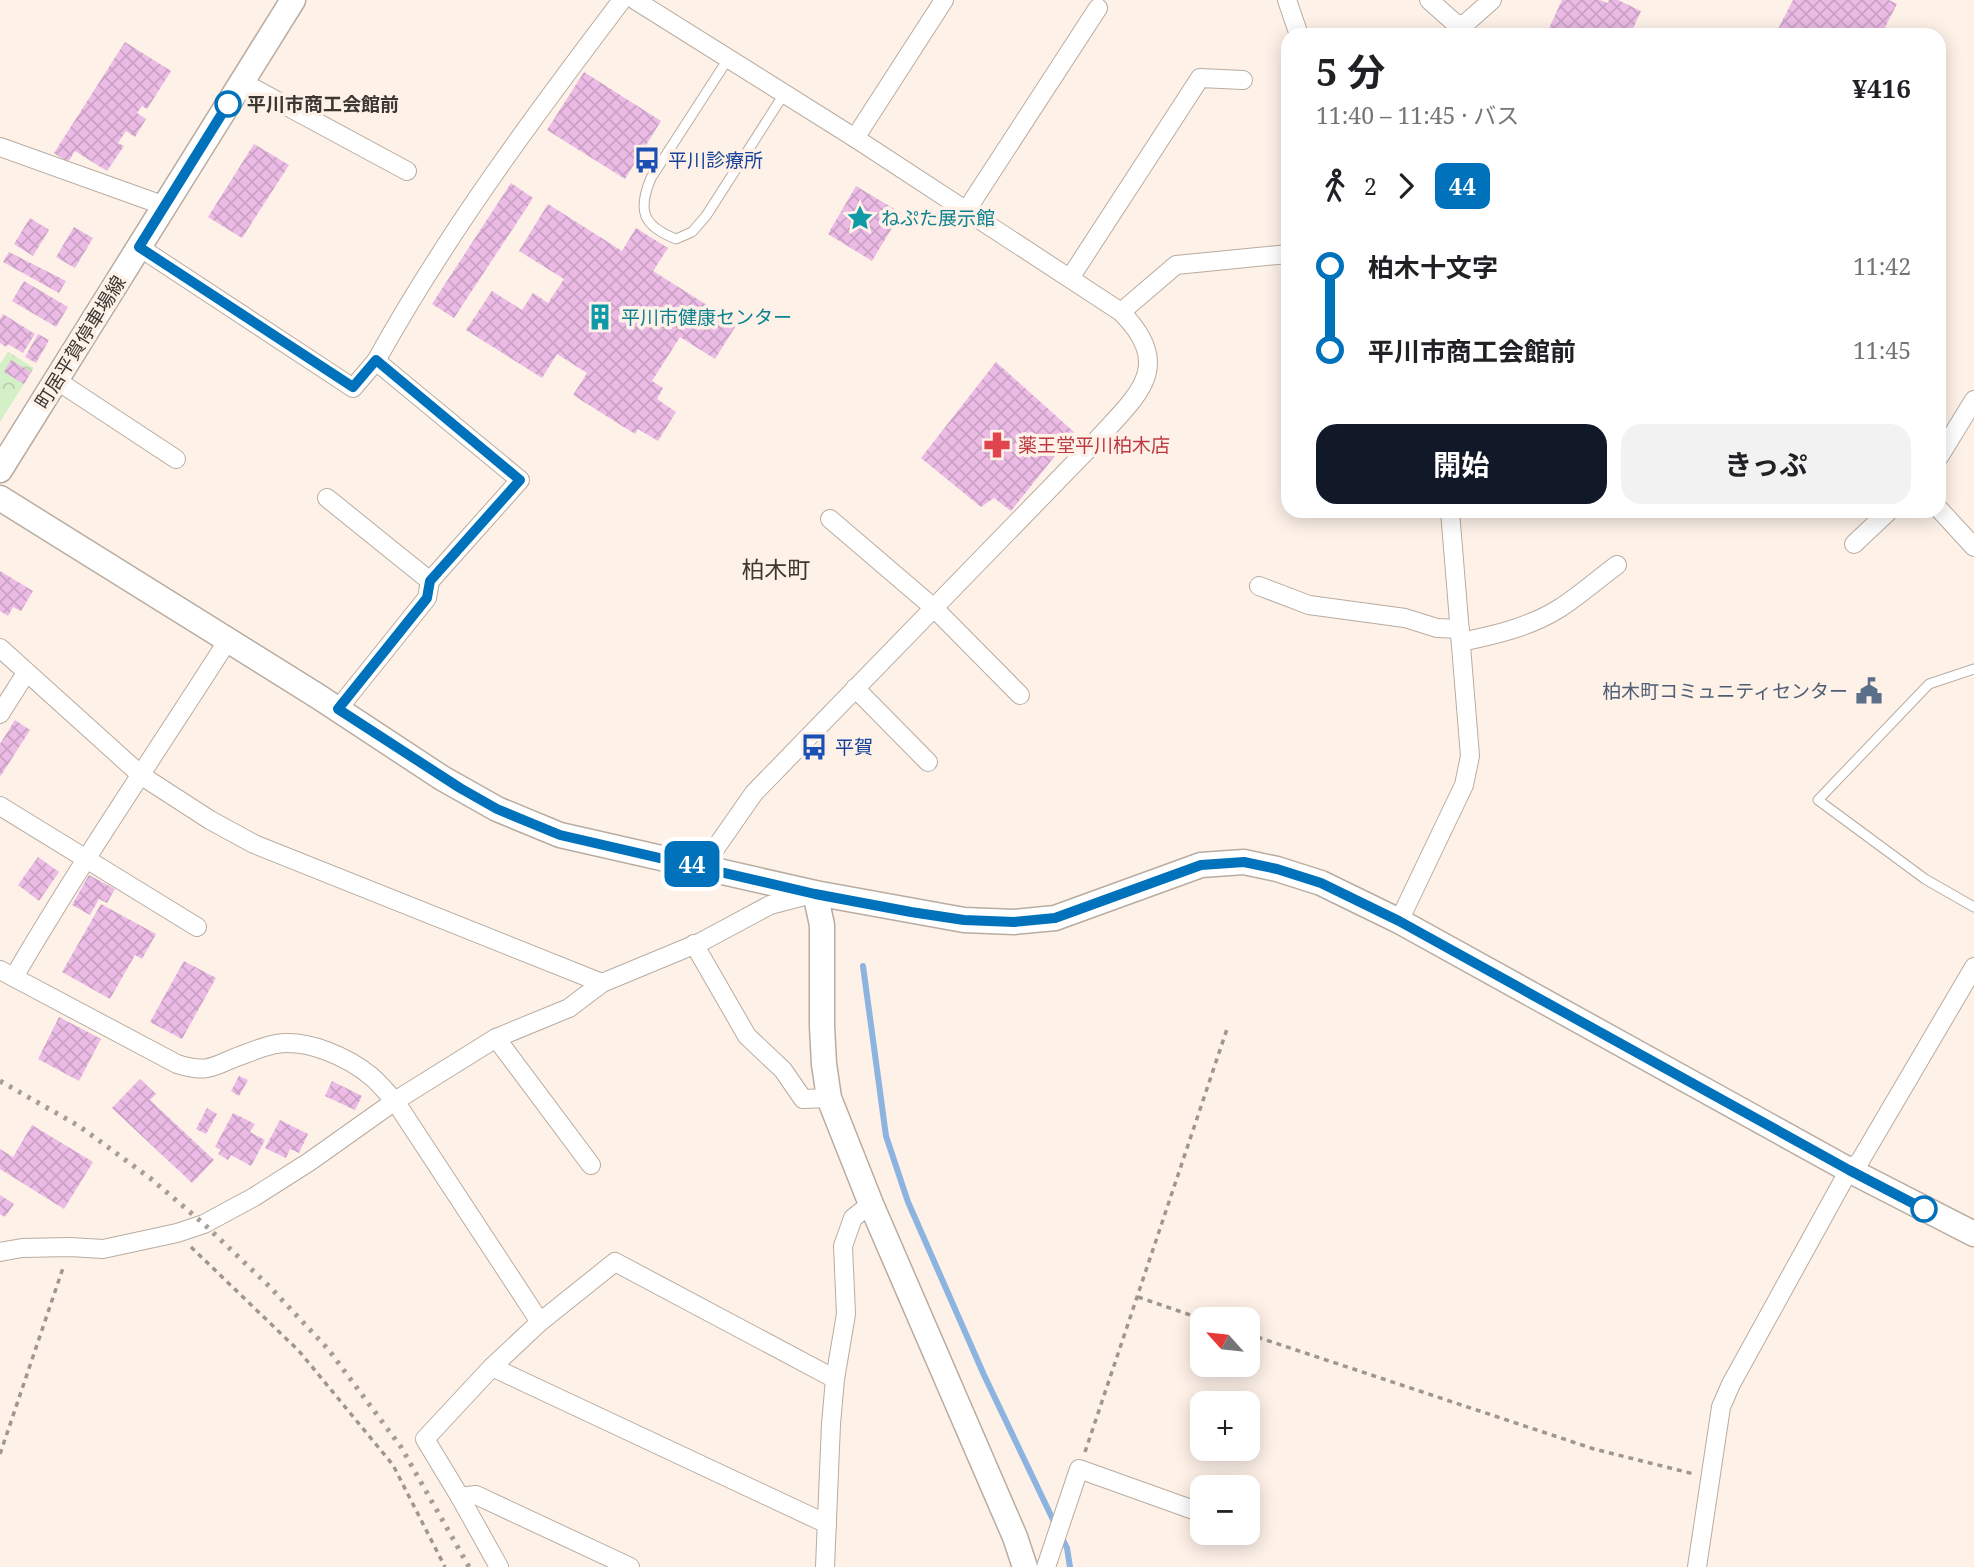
<!DOCTYPE html>
<html lang="ja">
<head>
<meta charset="utf-8">
<style>
	body { margin:0; font-family:"Noto Serif","Noto Sans JP",serif; background:#f2f2f2; color:#202124; height:100vh; display:flex; flex-direction:column; font-size:26px; white-space:nowrap }
	* { box-sizing:border-box; margin:0 }
	p { font-size:23px; color:#757577 }
	.icon { flex:none; width:38px; height:38px; fill:none; stroke:currentColor; stroke-width:2; stroke-linecap:round; stroke-linejoin:round }
	.map { position:relative; flex:1; overflow:hidden }
	.side { position:absolute; left:1281px; top:28px; width:665px; height:490px; display:flex; flex-direction:column; background:#fff; border-radius:21px; box-shadow:0 4px 18px #0003 }
	.side>* { flex:none }
	.badge { padding:0 14px; border-radius:10px; font-size:24px; line-height:46px }
	.needle { width:46px; rotate:297deg }
	.tools { position:absolute; left:1190px; top:1307px; display:grid; gap:14px }
	.tools a { display:grid; place-items:center; width:70px; height:70px; border-radius:14px; background:#fff; box-shadow:0 4px 18px #0003; font-size:35px }
	.map>.badge { position:absolute; translate:-50% -50%; box-shadow:0 0 0 4px #fff }
	.legs { display:flex; align-items:center; gap:10px; height:77px; padding:0 35px; font-size:23px }
	.legs p { margin-inline-start:auto }
	.overview { display:flex; align-items:center; justify-content:space-between; height:119px; padding:0 35px }
	h1 { font-size:38px; font-weight:700; line-height:52px }
	.action { display:flex; gap:14px; margin-top:auto; padding:14px 35px }
	.action a { flex:1; height:80px; border-radius:21px; background:#111827; color:#fff; font-size:28px; font-weight:700; line-height:80px; text-align:center }
	.action a+a { background:#f2f2f2; color:#202124 }
	ul { padding:0 35px; list-style:none }
	li { display:flex; align-items:center; gap:24px; height:84px; font-size:26px }
	li i { display:grid; place-items:center; width:10px; height:100%; margin:0 9px; background:currentColor }
	li i::after { content:''; width:18px; height:18px; margin:-9px; border:5px solid; border-radius:50%; background:#fff }
	li p { margin-inline-start:auto }
	li:first-child i { background:linear-gradient(#0000 50%,currentColor 0) }
	li:last-child i { background:linear-gradient(currentColor 50%,#0000 0) }
	.map>svg:first-child { display:block }
	.forest { fill:url(#forest-crowns) }
	.lines { fill:none; stroke-linecap:round; stroke-linejoin:round }
	.stream { stroke:#8db3e1; stroke-width:6 }
	.building { fill:url(#building-cross-hatch) }
	.lane-casing { stroke:#b9aca1; stroke-width:11 }
	.street-casing { stroke:#b9aca1; stroke-width:20 }
	.secondary-casing { stroke:#b9aca1; stroke-width:27 }
	.path { stroke:#9f968f; stroke-width:3.5; stroke-dasharray:5 5; stroke-linecap:butt }
	.lane { stroke:#fff; stroke-width:9 }
	.street { stroke:#fff; stroke-width:18 }
	.secondary { stroke:#fff; stroke-width:24 }
	.rail { stroke:#a69d96; stroke-width:5; stroke-dasharray:3.5 7; stroke-linecap:butt }
	.line-1-casing { stroke:#fff; stroke-width:16 }
	.line-1 { stroke:#0072bc; stroke-width:10 }
	.stop-1-dot { fill:#fff; stroke:#0072bc; stroke-width:3.5 }
	.labels { text-anchor:middle; stroke-width:7; stroke-linejoin:round; paint-order:stroke }
	.stop-label { font-size:19px; font-weight:bold; fill:#3c3732; stroke:#fdf1e8; text-anchor:start }
	.transit-label { font-size:19px; fill:#164399; stroke:#fdf1e8; text-anchor:start }
	.culture-label { font-size:19px; fill:#0d838f; stroke:#fdf1e8; text-anchor:start }
	.street-label { font-size:19px; fill:#3c3732; stroke:#fdf1e8 }
	.health-label { font-size:19px; fill:#be3a42; stroke:#fdf1e8; text-anchor:start }
	.service-label { font-size:19px; fill:#4e5e75; stroke:#fdf1e8; text-anchor:end }
	.quarter-label { font-size:23px; fill:#3c3732; stroke:#fdf1e8 }
</style>
</head>
<body>
<div class="map">
<svg width="1974" height="1567" viewBox="0 0 1974 1567">
	<defs>
		<pattern id="forest-crowns" width="20" height="18" patternUnits="userSpaceOnUse" patternTransform="scale(1.75)"><rect width="20" height="18" fill="#d4f0c6"/><path d="M2 6a3 3 0 1 1 6 0M12 15a3 3 0 1 1 6 0" fill="none" stroke="#b7ceab"/></pattern>
		<pattern id="building-cross-hatch" width="8" height="8" patternUnits="userSpaceOnUse" patternTransform="scale(1.75)"><rect width="8" height="8" fill="#ebbbe5"/><path d="M0 0l8 8M0 8l8-8" fill="none" stroke="#caa1c5"/></pattern>
	</defs>
	<rect width="100%" height="100%" fill="#fdf1e8"/>
	<path class="forest" d="M8 352 34 368 0 422V364Z"/>
	<g class="lines">
		<g class="stream">
			<path d="M863 966 886 1136 908 1202 984 1375 1056 1526"/>
			<path d="M1061 1536 1067 1548 1070 1567"/>
		</g>
	</g>
	<g class="building">
		<path d="M1562 0H1600L1608 3 1609 0H1618L1641 11 1630 35H1546Z"/>
		<path d="M1793 0H1889L1897 4 1881 35H1775Z"/>
		<path d="M125 42 171 71 147 109 142 106 137 113 146 119 135 137 126 131 118 143 124 146 107 171 75 151 68 162 54 153Z"/>
		<path d="M584 72 661 121 625 179 547 130Z"/>
		<path d="M254 144 289 165 242 238 208 217Z"/>
		<path d="M511 183 533 198 454 318 432 304Z"/>
		<path d="M856 186 901 213 872 261 828 234Z"/>
		<path d="M548 204 622 251 636 228 668 248 653 271 737 324 715 359 680 337 652 381 663 388 657 399 676 412 658 441 638 429 635 434 573 395 587 373 557 354 542 378 466 330 492 291 522 310 533 293 548 303 564 279 519 251Z"/>
		<path d="M30 218 49 230 33 256 14 244Z"/>
		<path d="M74 227 93 238 75 268 56 257Z"/>
		<path d="M9 252 66 281 59 293 3 262Z"/>
		<path d="M24 281 68 307 56 327 12 301Z"/>
		<path d="M3 314 35 334 23 353 8 344 6 347 0 343V319Z"/>
		<path d="M38 334 49 340 36 363 25 357Z"/>
		<path d="M11 360 31 372 24 384 4 372Z"/>
		<path d="M996 362 1074 432 1011 511 994 498 981 507 921 458Z"/>
		<path d="M0 571 33 591 21 611 13 607 8 616 0 611Z"/>
		<path d="M15 720 30 730 0 777V744Z"/>
		<path d="M38 857 59 872 39 901 18 885Z"/>
		<path d="M89 875 115 889 107 903 99 899 90 915 72 905Z"/>
		<path d="M101 904 156 934 142 959 135 955 110 999 62 972Z"/>
		<path d="M184 961 216 978 182 1039 150 1022Z"/>
		<path d="M59 1017 101 1039 79 1081 38 1059Z"/>
		<path d="M239 1076 248 1080 239 1096 231 1091Z"/>
		<path d="M140 1079 156 1094 150 1100 214 1160 192 1183 112 1108Z"/>
		<path d="M332 1081 362 1096 355 1110 325 1096Z"/>
		<path d="M207 1108 217 1114 206 1134 196 1129Z"/>
		<path d="M233 1113 255 1124 250 1132 265 1140 251 1166 231 1155 228 1160 218 1154 221 1150 215 1147Z"/>
		<path d="M280 1120 308 1134 299 1153 290 1149 286 1158 265 1148Z"/>
		<path d="M32 1125 93 1162 64 1209 0 1169V1149L13 1157Z"/>
		<path d="M0 1195 14 1204 5 1217 0 1214Z"/>
	</g>
	<g class="lines">
		<g class="lane-casing">
			<g id="lane">
				<path d="M728 59 651 178C637 211 643 226 676 239L692 232 706 216 784 94"/>
				<path d="M1974 669 1929 684 1818 800 1925 879 1974 907"/>
			</g>
		</g>
		<g class="street-casing">
			<g id="street">
				<path d="M635 0 855 138 1121 312C1177 368 1135 397 1095 442L754 793 703 866"/>
				<path d="M1287 0 1299 35"/>
				<path d="M1429 0 1456 24H1465L1492 0"/>
				<path d="M242 82 407 171"/>
				<path d="M855 138 944 0"/>
				<path d="M0 147 165 206"/>
				<path d="M966 211 1098 8"/>
				<path d="M139 247 353 388 376 361"/>
				<path d="M1070 278 1200 78 1243 80"/>
				<path d="M1121 312 1176 265 1288 254"/>
				<path d="M56 380 176 459"/>
				<path d="M1939 457 1974 400"/>
				<path d="M327 498 430 581"/>
				<path d="M1939 509 1974 547"/>
				<path d="M830 519 934 608 1020 695"/>
				<path d="M1854 544 1889 511"/>
				<path d="M1259 586 1309 605 1405 618 1437 628 1460 629"/>
				<path d="M1461 642C1495 635 1530 627 1560 608 1580 595 1598 579 1617 565"/>
				<path d="M0 648 142 776 210 820 254 844 602 983"/>
				<path d="M855 688 928 762"/>
				<path d="M338 709 427 598 430 581 520 480 376 361C447 233 534 116 622 0"/>
				<path d="M0 714 26 673"/>
				<path d="M0 806 197 927"/>
				<path d="M1399 921 1464 785 1470 756 1450 511"/>
				<path d="M694 944 747 1036 783 1070 803 1099 829 1098"/>
				<path d="M0 970 177 1064C211 1075 215 1064 245 1054 255 1050 266 1046 276 1044 308 1039 348 1057 372 1077 380 1084 387 1093 395 1101L540 1322"/>
				<path d="M14 977C81 862 156 753 228 640"/>
				<path d="M496 1038 591 1165"/>
				<path d="M0 1252 22 1248 70 1247 103 1249 177 1233 204 1224 254 1197 309 1162 395 1101 496 1038 569 1008 602 983 701 942 770 905 812 894"/>
				<path d="M492 1367 827 1524"/>
				<path d="M460 1497 499 1567"/>
				<path d="M630 1567 476 1495 460 1497 425 1439 492 1367 540 1322 615 1262 835 1379"/>
				<path d="M825 1567 831 1424 835 1379 846 1314 843 1246 853 1218 871 1204"/>
				<path d="M1046 1567 1079 1469 1202 1513"/>
				<path d="M1697 1567 1721 1407 1731 1384 1849 1170 1860 1161 1974 967"/>
			</g>
		</g>
		<g class="secondary-casing">
			<g id="secondary">
				<path d="M0 470 293 0"/>
				<path d="M0 498 319 697 442 778 497 809 560 835 815 893 964 920 1014 922 1055 918 1201 865 1244 862 1277 869 1321 883 1399 921 1849 1170 1974 1234"/>
				<path d="M815 893 822 925V1026L824 1064 829 1098 871 1204 1015 1537 1025 1567"/>
			</g>
		</g>
		<g class="path">
			<path d="M191 1247 299 1351 393 1465 445 1567"/>
			<path d="M1138 1297 1205 1320"/>
			<path d="M1248 1334 1594 1449 1694 1474"/>
			<path d="M1085 1452 1227 1029"/>
			<path d="M0 1454 64 1265"/>
		</g>
		<use href="#lane" class="lane"/>
		<use href="#street" class="street"/>
		<use href="#secondary" class="secondary"/>
		<path class="rail" d="M0 1081 79 1126 150 1178 204 1224 269 1286 328 1349 401 1447 469 1567"/>
	</g>
	<g class="lines">
		<g class="line-1-casing">
			<path id="line-1" d="M228 104 139 247 353 387 376 360 520 480 430 581 427 598 338 709 460 788 497 809 560 835 815 894 911 912 964 920 1014 922 1055 918 1201 865 1244 862 1277 869 1321 883 1399 921 1849 1170 1924 1209"/>
		</g>
		<use href="#line-1" class="line-1"/>
	</g>
	<defs>
		<g id="bus-bare" transform="scale(2.1)"><path d="M-5-6H5V4H4V6H2V4H-2V6H-4V4H-5ZM-3.5-4V0h7V-4ZM-3.5 1.2v1.5H-2V1.2ZM2 1.2v1.5H3.5V1.2Z" fill="#1a4fb4" stroke="#fdf1e8" stroke-width="2.5" paint-order="stroke"/></g>
		<g id="sight-bare" transform="scale(2.1)"><path d="M0-6L1.8-2.2L6-1.7L2.9 1.2L3.7 5.4L0 3.3L-3.7 5.4L-2.9 1.2L-6-1.7L-1.8-2.2Z" fill="#0f9aa8" stroke="#fdf1e8" stroke-width="2.5" paint-order="stroke"/></g>
		<g id="building-bare" transform="scale(2.1)"><path d="M-4-6H4V6H1V3H-1V6H-4ZM-2.5-4.3h1.7v1.8h-1.7ZM.8-4.3h1.7v1.8H.8ZM-2.5-1h1.7V.8h-1.7ZM.8-1h1.7V.8H.8Z" fill="#0f9aa8" stroke="#fdf1e8" stroke-width="2.5" paint-order="stroke"/></g>
		<g id="pharmacy-bare" transform="scale(2.1)"><path d="M-2-6h4v4h4v4h-4v4h-4v-4h-4v-4h4Z" fill="#e0444e" stroke="#fdf1e8" stroke-width="2.5" paint-order="stroke"/></g>
		<g id="civic-bare" transform="scale(2.1)"><path d="M-.6-6.5H3V-4.5H.6V-3L4-1V1h2V6H-6V1h2V-1L-.6-3ZM-1.2 2.5V6h2.4V2.5Z" fill="#5c6f8a" stroke="#fdf1e8" stroke-width="2.5" paint-order="stroke"/></g>
	</defs>
	<g fill-rule="evenodd">
		<use href="#bus-bare" x="647" y="160"/>
		<use href="#sight-bare" x="860" y="218"/>
		<use href="#building-bare" x="600" y="317"/>
		<use href="#pharmacy-bare" x="997" y="445"/>
		<use href="#civic-bare" x="1869" y="691"/>
		<use href="#bus-bare" x="814" y="747"/>
	</g>
	<g class="stop-1-dot">
		<circle cx="228" cy="104" r="12"/>
		<circle cx="1924" cy="1209" r="12"/>
	</g>
	<g class="labels">
		<g class="stop-label">
			<text x="247" y="111">平川市商工会館前</text>
		</g>
		<g class="transit-label">
			<text x="668" y="167">平川診療所</text>
			<text x="835" y="754">平賀</text>
		</g>
		<g class="culture-label">
			<text x="881" y="225">ねぷた展示館</text>
			<text x="621" y="324">平川市健康センター</text>
		</g>
		<g class="street-label">
			<text transform="translate(80 342) rotate(-58)" y="7">町居平賀停車場線</text>
		</g>
		<g class="health-label">
			<text x="1018" y="452">薬王堂平川柏木店</text>
		</g>
		<g class="service-label">
			<text x="1848" y="698">柏木町コミュニティセンター</text>
		</g>
		<g class="quarter-label">
			<text x="776" y="578">柏木町</text>
		</g>
	</g>
</svg>
<div class="tools">
<a><svg class="needle" viewBox="-14 -14 28 28"><path d="M0-13l5 13h-10z" fill="#e53935"/><path d="M0 13l5-13h-10z" fill="#757577"/></svg></a>
<a>+</a>
<a>−</a>
</div>
<b class="badge" style="left:692px;top:864px;background:#0072bc;color:#fff">44</b>
<section class="side">
<div class="overview"><div><h1>5 分</h1><p>11:40 – 11:45 · バス</p></div><b>¥416</b></div>
<div class="legs"><svg class="icon" aria-label="walk" viewBox="0 0 24 24"><circle cx="13" cy="4" r="2"/><path d="M13 8l-2 6 4 7M11 14l-3 7M7 12l3-4h3l4 4"/></svg>2<svg class="icon" aria-label="forward" viewBox="0 0 24 24"><path d="M9 5l7 7-7 7"/></svg><b class="badge" style="background:#0072bc;color:#fff">44</b></div>
<ul>
<li><i style="color:#0072bc"></i><b>柏木十文字</b><p>11:42</p></li>
<li><i style="color:#0072bc"></i><b>平川市商工会館前</b><p>11:45</p></li>
</ul>
<div class="action"><a>開始</a><a>きっぷ</a></div>
</section>
</div>
</body>
</html>
